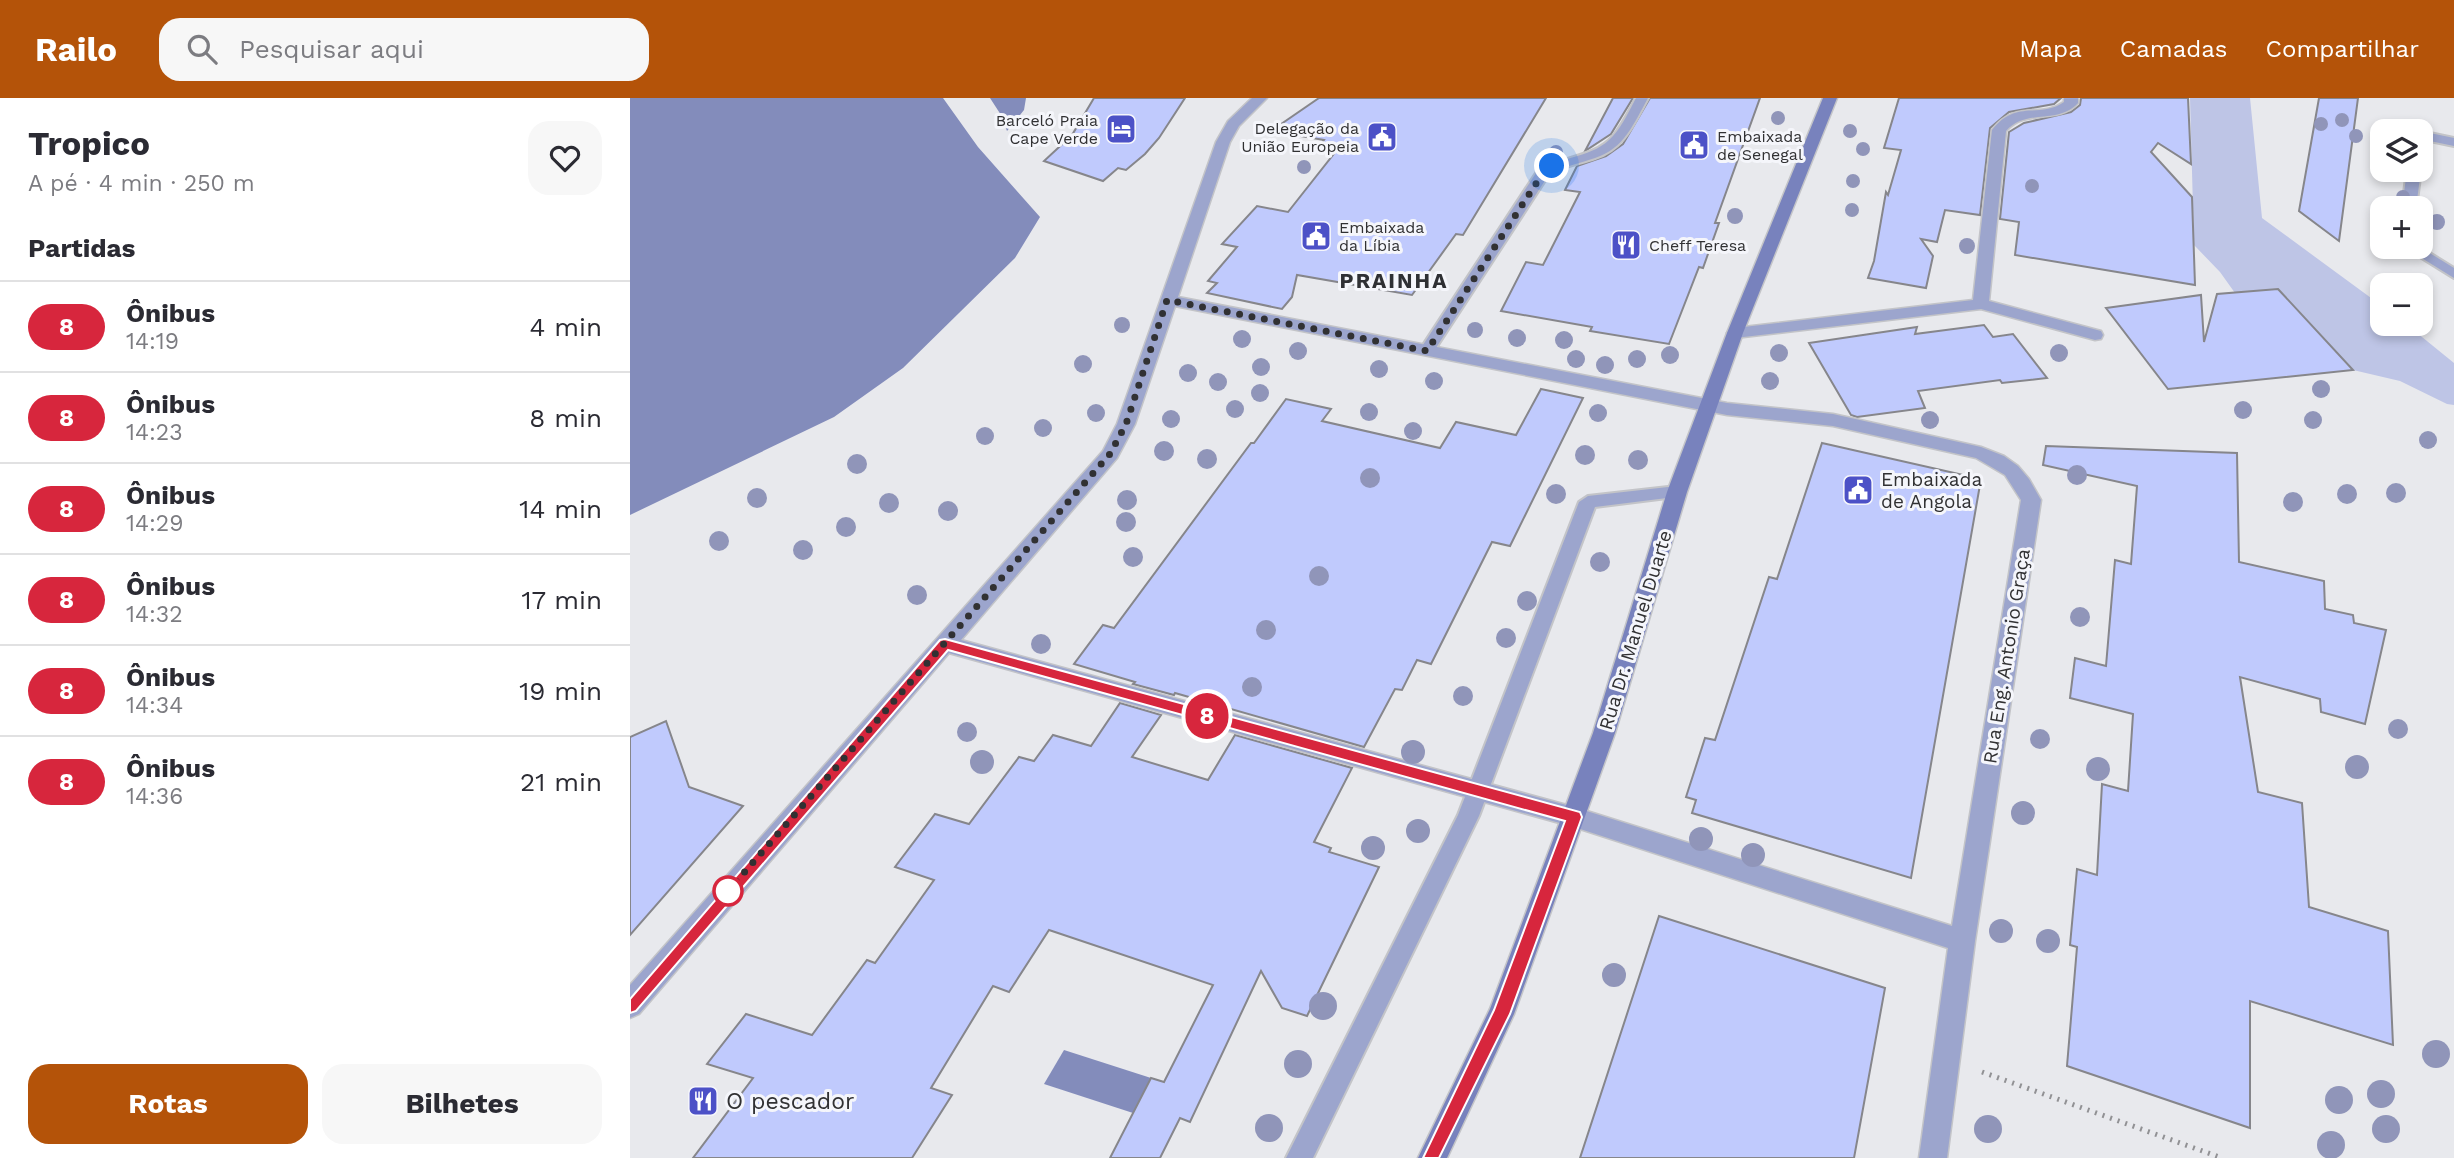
<!DOCTYPE html>
<html lang="pt">
<head>
<meta charset="utf-8">
<style>
	body { margin:0; font-family:"Work Sans",sans-serif; background:#f7f7f7; color:#2b2b33; height:100vh; display:flex; flex-direction:column; font-size:26px; white-space:nowrap }
	* { box-sizing:border-box; margin:0 }
	p { font-size:23px; color:#7c7c81 }
	.icon { flex:none; width:38px; height:38px; fill:none; stroke:currentColor; stroke-width:2; stroke-linecap:round; stroke-linejoin:round }
	.map { position:relative; flex:1; overflow:hidden }
	.side { display:flex; flex-direction:column; background:#fff; width:630px }
	.side>* { flex:none }
	.badge { padding:0 14px; border-radius:23px; font-size:24px; line-height:46px }
	.controls { position:absolute; left:1740px; top:21px; display:grid; gap:14px }
	.controls a { display:grid; place-items:center; width:63px; height:63px; border-radius:14px; background:#fff; box-shadow:0 4px 10px #0003; font-size:35px }
	.you { position:absolute; width:35px; height:35px; margin:-18px; border:5px solid #fff; border-radius:50%; background:#1a73e8; box-shadow:0 0 0 10px #1a73e833 }
	.map>.badge { position:absolute; translate:-50% -50%; box-shadow:0 0 0 4px #fff }
	h2 { padding:0 28px; font-size:26px; line-height:63px }
	.round { display:grid; place-items:center; flex:none; width:74px; height:74px; border-radius:21px; background:#f7f7f7 }
	.overview { display:flex; align-items:center; justify-content:space-between; height:119px; padding:0 28px }
	h1 { font-size:33px; font-weight:700; line-height:52px }
	.primary-button { display:flex; gap:14px; margin-top:auto; padding:14px 28px }
	.primary-button a { flex:1; height:80px; border-radius:21px; background:#b45309; color:#fff; font-size:28px; font-weight:700; line-height:80px; text-align:center }
	.primary-button a+a { background:#f7f7f7; color:#2b2b33 }
	ul { padding:0; list-style:none }
	li { display:flex; align-items:center; gap:21px; height:91px; padding:0 28px; border-top:2px solid #e1e1e2 }
	li div { flex:1 }
	li b { display:block; font-size:26px }
	li em { font-style:normal }
	li .badge { min-width:77px; font-weight:700; text-align:center }
	header { display:flex; align-items:center; gap:42px; box-sizing:border-box; height:98px; padding:0 35px; background:#b45309; color:#fff }
	header strong { font-size:33px }
	nav { display:flex; gap:38px; margin-inline-start:auto; font-size:24px }
	.search { width:490px; height:63px; background:#f7f7f7; display:flex; align-items:center; gap:18px; box-sizing:border-box; padding:0 24px; border-radius:21px; color:#7c7c81; font-size:26px }
	main { display:flex; flex:1; min-height:0 }
	.map>svg:first-child { display:block }
	.green { fill:#bec5e6 }
	.water { fill:#838cbb }
	.building { fill:#c0cafd; stroke:#86868b; stroke-width:2 }
	.lines { fill:none; stroke-linecap:round; stroke-linejoin:round }
	.lane-casing { stroke:#c3c4c8; stroke-width:4 }
	.street-casing { stroke:#c3c4c8; stroke-width:3 }
	.secondary-casing { stroke:#c3c4c8; stroke-width:3 }
	.path { stroke:#919194; stroke-width:5; stroke-dasharray:2 6; stroke-linecap:butt }
	.lane { fill:#9ca5cd; fill-rule:evenodd }
	.street { fill:#9ca5cd; fill-rule:evenodd }
	.secondary { fill:#7882bd; fill-rule:evenodd }
	.tree { fill:#9095b9 }
	.line { fill:#d7263d; stroke:#fff; stroke-width:2 }
	.walk { stroke:#313133; stroke-width:7; stroke-dasharray:0 12.6 }
	.stop-dot { fill:#fff; stroke:#d7263d; stroke-width:3.5 }
	.labels { text-anchor:middle; stroke-width:6; stroke-linejoin:round; paint-order:stroke }
	.far-poi-label { font-size:16px; fill:#313133; stroke:#f5f6fb; text-anchor:start }
	.poi-label { font-size:19px; fill:#313133; stroke:#f5f6fb; text-anchor:start }
	.street-label { font-size:19px; fill:#313133; stroke:#f5f6fb }
	.far-district-label { font-size:21px; font-weight:bold; letter-spacing:2px; fill:#2f3034; stroke:#f5f6fb }
	.near-poi-label { font-size:23px; fill:#313133; stroke:#f5f6fb; text-anchor:start }
</style>
</head>
<body>
<header>
<strong>Railo</strong>
<div class="search"><svg class="icon" aria-label="search" viewBox="0 0 24 24"><circle cx="10" cy="10" r="6"/><path d="M15 15l6 6"/></svg>Pesquisar aqui</div>
<nav><a>Mapa</a><a>Camadas</a><a>Compartilhar</a></nav>
</header>
<main>
<section class="side">
<div class="overview"><div><h1>Tropico</h1><p>A pé · 4 min · 250 m</p></div><a class="round"><svg class="icon" aria-label="heart" viewBox="0 0 24 24"><path d="M12 20l-8-8c-3-5 5-10 8-4 3-6 11-1 8 4z"/></svg></a></div>
<h2>Partidas</h2>
<ul>
<li><span class="badge" style="background:#d7263d;color:#fff">8</span><div><b>Ônibus</b><p>14:19</p></div><em>4 min</em></li>
<li><span class="badge" style="background:#d7263d;color:#fff">8</span><div><b>Ônibus</b><p>14:23</p></div><em>8 min</em></li>
<li><span class="badge" style="background:#d7263d;color:#fff">8</span><div><b>Ônibus</b><p>14:29</p></div><em>14 min</em></li>
<li><span class="badge" style="background:#d7263d;color:#fff">8</span><div><b>Ônibus</b><p>14:32</p></div><em>17 min</em></li>
<li><span class="badge" style="background:#d7263d;color:#fff">8</span><div><b>Ônibus</b><p>14:34</p></div><em>19 min</em></li>
<li><span class="badge" style="background:#d7263d;color:#fff">8</span><div><b>Ônibus</b><p>14:36</p></div><em>21 min</em></li>
</ul>
<div class="primary-button"><a>Rotas</a><a>Bilhetes</a></div>
</section>
<div class="map">
<svg width="1824" height="1060" viewBox="0 0 1824 1060">
	<rect width="100%" height="100%" fill="#e8e9ed"/>
	<path class="green" d="M1560 0H1620L1632 120 1752 208V226H1776L1824 265V307L1817 306 1770 283 1723 272 1648 191 1605 195 1590 174 1564 147Z"/>
	<g class="water">
		<path d="M0 0H313L348 49 410 119 385 160 273 270 204 319 0 417Z"/>
		<path d="M360 0H396L394 12 377 33 371 17Z"/>
		<path d="M434 952 521 980 503 1015 414 986Z"/>
	</g>
	<g class="building">
		<path d="M464 0H555L529 40 515 56 496 72 488 70 473 83 414 63 442 37Z"/>
		<path d="M689 0H916L833 137 826 136 782 197 667 177 662 199 652 211 577 195 587 185 578 183 607 149 592 146 627 108 658 114 710 48 691 46 694 42 641 33Z"/>
		<path d="M983 0H1003L981 36 955 53Z"/>
		<path d="M1020 0H1130L1085 125H1089L1073 170 1069 169 1039 246 960 233 962 229 871 213 896 164 913 167 950 94 935 92 947 68 976 58 993 46Z"/>
		<path d="M1269 0H1431L1424 6 1379 14 1360 30 1350 117 1315 112 1307 144 1291 141 1303 158 1296 190 1238 180 1244 163 1256 94 1258 97 1271 52 1254 50Z"/>
		<path d="M1451 0H1558L1561 66 1528 45 1521 54 1562 99 1565 187 1385 157 1389 124 1370 121 1379 34 1394 25 1441 14 1450 7Z"/>
		<path d="M1689 0H1728L1709 143 1669 113Z"/>
		<path d="M1648 191 1723 272 1538 291 1476 210 1571 197 1574 244 1587 196Z"/>
		<path d="M1354 227 1363 239 1383 236 1417 280 1372 285 1370 282 1288 293 1295 310 1227 319 1221 317 1179 245 1287 229 1285 236Z"/>
		<path d="M911 291 953 300 880 448 862 444 801 566 787 562 772 592 765 591 734 649 545 595 544 597 503 586 505 584 444 566 473 527 484 530 621 345H624L656 301 701 311 692 323 810 350 826 324 886 337Z"/>
		<path d="M1192 345 1351 381 1281 780 1062 715 1066 702 1056 699 1075 640 1085 642 1139 479 1147 481Z"/>
		<path d="M1416 348 1607 355 1609 464 1694 483 1695 511 1723 517 1724 525 1756 532 1735 626 1691 614 1690 601 1610 579 1628 694 1672 705 1679 809 1758 833 1763 947 1620 903V1030L1437 968 1447 849 1440 847 1447 771 1467 777 1472 686 1498 693 1503 616 1440 600 1445 560 1476 568 1485 462 1501 466 1507 388 1413 367Z"/>
		<path d="M490 605 531 617 502 659 578 682 605 637 722 670 684 744 701 750 699 754 749 769 677 918 652 910 631 873 560 1024 550 1020 530 1060H480L521 980 534 984 583 887 419 832 379 894 363 888 301 990 322 997 282 1060H63L123 980 77 966 116 916 182 937 237 862 245 865 304 782 265 769 305 716 339 726 389 659 404 663 423 637 461 648Z"/>
		<path d="M36 623 59 689 113 708 0 837V639Z"/>
		<path d="M1029 818 1255 890 1224 1060H950Z"/>
	</g>
	<g class="lines">
		<g class="lane-casing">
			<g id="lane">
				<path d="M1006 0H1018C1004 25 994 51 965 60 948 66 933 68 918 78L802 256H792L789 253 908 72C932 58 964 60 983 38 993 27 999 13 1006 0Z"/>
				<path d="M1800 35 1824 40V48L1800 43 1790 45V37Z"/>
				<path d="M1777 72H1791L1786 110H1772Z"/>
				<path d="M1774 149H1790L1824 170V180Z"/>
				<path d="M1047 388 1056 394 1053 398 965 409 849 718 683 1060H656L828 717 949 404 958 398Z"/>
			</g>
		</g>
		<g class="street-casing">
			<g id="street">
				<path d="M622 0H637L609 28 600 44 548 199 1097 305 1203 316 1351 349 1374 358 1388 368 1399 381 1411 402 1345 843 1317 1060H1289L1318 850 944 729 319 555 9 916 0 920V887L473 353 487 326 586 44 598 23ZM545 208 1097 317 1203 328 1346 360 1375 377 1391 402 1322 828 944 709 331 542 487 360 505 326Z"/>
				<path d="M1434 0H1448V5C1428 27 1396 10 1376 33L1359 203 1471 233 1473 237 1471 241 1465 242 1351 211 1105 240 1099 239 1097 235 1105 230 1343 202 1362 32C1386 1 1410 21 1434 4Z"/>
			</g>
		</g>
		<g class="secondary-casing">
			<path id="secondary" d="M1193 0H1207L1113 235 1057 394 985 635 884 916 817 1060H788L860 911 963 635 1037 394 1097 235Z"/>
		</g>
		<path class="path" d="M1352 974 1592 1060"/>
		<use href="#lane" class="lane"/>
		<use href="#street" class="street"/>
		<use href="#secondary" class="secondary"/>
	</g>
	<g class="tree">
		<circle cx="1148" cy="20" r="7"/>
		<circle cx="1712" cy="22" r="7"/>
		<circle cx="1691" cy="26" r="7"/>
		<circle cx="1220" cy="33" r="7"/>
		<circle cx="1726" cy="38" r="7"/>
		<circle cx="1233" cy="51" r="7"/>
		<circle cx="926" cy="54" r="7"/>
		<circle cx="674" cy="69" r="7"/>
		<circle cx="1223" cy="83" r="7"/>
		<circle cx="1402" cy="88" r="7"/>
		<circle cx="1773" cy="99" r="7"/>
		<circle cx="1222" cy="112" r="7"/>
		<circle cx="1105" cy="118" r="8"/>
		<circle cx="1807" cy="124" r="8"/>
		<circle cx="1337" cy="148" r="8"/>
		<circle cx="492" cy="227" r="8"/>
		<circle cx="845" cy="232" r="8"/>
		<circle cx="887" cy="240" r="9"/>
		<circle cx="612" cy="241" r="9"/>
		<circle cx="934" cy="242" r="9"/>
		<circle cx="668" cy="253" r="9"/>
		<circle cx="1149" cy="255" r="9"/>
		<circle cx="1429" cy="255" r="9"/>
		<circle cx="1040" cy="257" r="9"/>
		<circle cx="946" cy="261" r="9"/>
		<circle cx="1007" cy="261" r="9"/>
		<circle cx="453" cy="266" r="9"/>
		<circle cx="975" cy="267" r="9"/>
		<circle cx="631" cy="269" r="9"/>
		<circle cx="749" cy="271" r="9"/>
		<circle cx="558" cy="275" r="9"/>
		<circle cx="804" cy="283" r="9"/>
		<circle cx="1140" cy="283" r="9"/>
		<circle cx="588" cy="284" r="9"/>
		<circle cx="1691" cy="291" r="9"/>
		<circle cx="630" cy="295" r="9"/>
		<circle cx="605" cy="311" r="9"/>
		<circle cx="1613" cy="312" r="9"/>
		<circle cx="739" cy="314" r="9"/>
		<circle cx="466" cy="315" r="9"/>
		<circle cx="968" cy="315" r="9"/>
		<circle cx="541" cy="321" r="9"/>
		<circle cx="1300" cy="322" r="9"/>
		<circle cx="1683" cy="322" r="9"/>
		<circle cx="413" cy="330" r="9"/>
		<circle cx="783" cy="333" r="9"/>
		<circle cx="355" cy="338" r="9"/>
		<circle cx="1798" cy="342" r="9"/>
		<circle cx="534" cy="353" r="10"/>
		<circle cx="955" cy="357" r="10"/>
		<circle cx="577" cy="361" r="10"/>
		<circle cx="1008" cy="362" r="10"/>
		<circle cx="227" cy="366" r="10"/>
		<circle cx="1447" cy="377" r="10"/>
		<circle cx="740" cy="380" r="10"/>
		<circle cx="1766" cy="395" r="10"/>
		<circle cx="926" cy="396" r="10"/>
		<circle cx="1717" cy="396" r="10"/>
		<circle cx="127" cy="400" r="10"/>
		<circle cx="497" cy="402" r="10"/>
		<circle cx="1663" cy="404" r="10"/>
		<circle cx="259" cy="405" r="10"/>
		<circle cx="318" cy="413" r="10"/>
		<circle cx="496" cy="424" r="10"/>
		<circle cx="216" cy="429" r="10"/>
		<circle cx="89" cy="443" r="10"/>
		<circle cx="173" cy="452" r="10"/>
		<circle cx="503" cy="459" r="10"/>
		<circle cx="970" cy="464" r="10"/>
		<circle cx="689" cy="478" r="10"/>
		<circle cx="287" cy="497" r="10"/>
		<circle cx="897" cy="503" r="10"/>
		<circle cx="1450" cy="519" r="10"/>
		<circle cx="636" cy="532" r="10"/>
		<circle cx="876" cy="540" r="10"/>
		<circle cx="411" cy="546" r="10"/>
		<circle cx="622" cy="589" r="10"/>
		<circle cx="833" cy="598" r="10"/>
		<circle cx="1768" cy="631" r="10"/>
		<circle cx="337" cy="634" r="10"/>
		<circle cx="1410" cy="641" r="10"/>
		<circle cx="783" cy="654" r="12"/>
		<circle cx="352" cy="664" r="12"/>
		<circle cx="1727" cy="669" r="12"/>
		<circle cx="1468" cy="671" r="12"/>
		<circle cx="1393" cy="715" r="12"/>
		<circle cx="788" cy="733" r="12"/>
		<circle cx="1071" cy="741" r="12"/>
		<circle cx="743" cy="750" r="12"/>
		<circle cx="1123" cy="757" r="12"/>
		<circle cx="1371" cy="833" r="12"/>
		<circle cx="1418" cy="843" r="12"/>
		<circle cx="984" cy="877" r="12"/>
		<circle cx="693" cy="908" r="14"/>
		<circle cx="1806" cy="956" r="14"/>
		<circle cx="668" cy="966" r="14"/>
		<circle cx="1751" cy="996" r="14"/>
		<circle cx="1709" cy="1002" r="14"/>
		<circle cx="639" cy="1030" r="14"/>
		<circle cx="1358" cy="1031" r="14"/>
		<circle cx="1756" cy="1031" r="14"/>
		<circle cx="1701" cy="1047" r="14"/>
	</g>
	<path class="line" d="M315 541 950 714 952 719 880 916 809 1060H793L864 912 935 723 318 552 6 913 0 915V901L310 542Z"/>
	<g class="lines">
		<path class="walk" d="M98 793 480 356 496 326 537 202 797 253 913 75 922 68"/>
	</g>
	<defs>
		<g id="hotel-square" transform="scale(1.575)"><rect x="-9" y="-9" width="18" height="18" rx="4" fill="#4c51c7" stroke="#f5f6fb"/><path d="M-6-4.5h1.5V1H6V5H4.5V3h-9V5H-6ZM-4 0a1.8 1.8 0 1 1 3.6 0ZM.5 0V-2.5h3Q6-2.5 6 0Z" fill="#fff"/></g>
		<g id="civic-square" transform="scale(1.575)"><rect x="-9" y="-9" width="18" height="18" rx="4" fill="#4c51c7" stroke="#f5f6fb"/><path d="M-.6-6.5H3V-4.5H.6V-3L4-1V1h2V6H-6V1h2V-1L-.6-3ZM-1.2 2.5V6h2.4V2.5Z" fill="#fff"/></g>
		<g id="restaurant-square" transform="scale(1.575)"><rect x="-9" y="-9" width="18" height="18" rx="4" fill="#4c51c7" stroke="#f5f6fb"/><path d="M-5-6h1v4h1v-4h1v4h1v-4h1v5L-1.5 .5V6h-2V.5L-5-1ZM5-6V6H3V1.5H1.5Q1.5-4 5-6Z" fill="#fff"/></g>
	</defs>
	<g fill-rule="evenodd">
		<use href="#hotel-square" x="491" y="31"/>
		<use href="#civic-square" x="752" y="39"/>
		<use href="#civic-square" x="1064" y="47"/>
		<use href="#civic-square" x="686" y="138"/>
		<use href="#restaurant-square" x="996" y="147"/>
		<use href="#civic-square" x="1228" y="392"/>
		<use href="#restaurant-square" x="73" y="1003"/>
	</g>
	<circle class="stop-dot" cx="98" cy="793" r="14"/>
	<g class="labels">
		<g class="far-poi-label">
			<text x="468" y="28" text-anchor="end">Barceló Praia<tspan x="468" dy="18">Cape Verde</tspan></text>
			<text x="729" y="36" text-anchor="end">Delegação da<tspan x="729" dy="18">União Europeia</tspan></text>
			<text x="1087" y="44">Embaixada<tspan x="1087" dy="18">de Senegal</tspan></text>
			<text x="709" y="135">Embaixada<tspan x="709" dy="18">da Líbia</tspan></text>
			<text x="1019" y="153">Cheff Teresa</text>
		</g>
		<g class="poi-label">
			<text x="1251" y="388">Embaixada<tspan x="1251" dy="22">de Angola</tspan></text>
		</g>
		<g class="street-label">
			<text transform="translate(1005 532) rotate(-73)" y="7">Rua Dr. Manuel Duarte</text>
			<text transform="translate(1376 558) rotate(-81)" y="7">Rua Eng. Antonio Graça</text>
		</g>
		<g class="far-district-label">
			<text x="764" y="190">PRAINHA</text>
		</g>
		<g class="near-poi-label">
			<text x="96" y="1011">O pescador</text>
		</g>
	</g>
</svg>
<div class="controls">
<a><svg class="icon" aria-label="layers" viewBox="0 0 24 24"><path d="M12 4l9 5-9 5-9-5zM3 14l9 5 9-5"/></svg></a>
<a>+</a>
<a>−</a>
</div>
<div class="you" style="left:922px;top:68px"></div>
<b class="badge" style="left:577px;top:618px;background:#d7263d;color:#fff">8</b>
</div>
</main>
</body>
</html>
